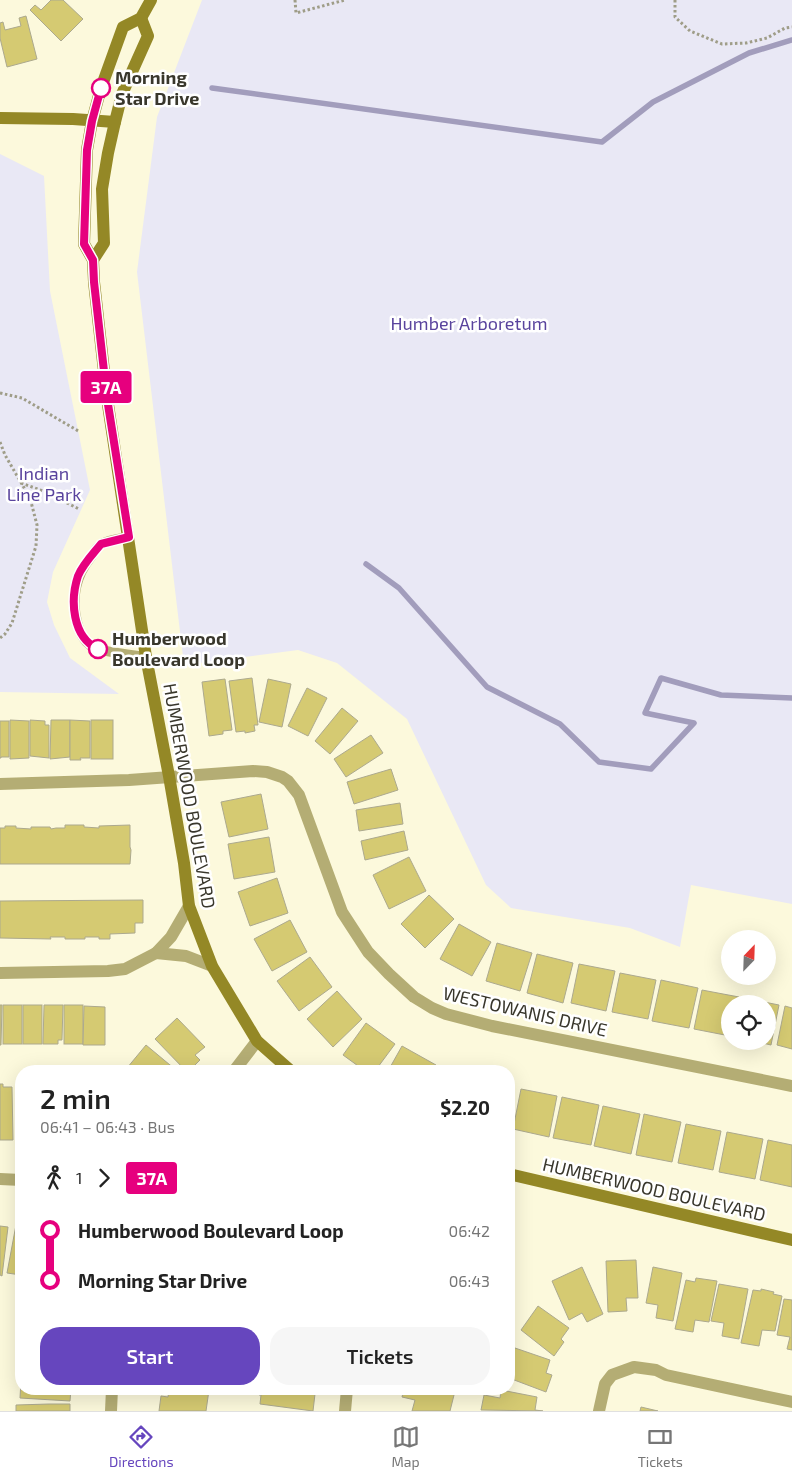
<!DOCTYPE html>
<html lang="en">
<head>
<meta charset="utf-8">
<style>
	body { margin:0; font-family:"Exo 2",sans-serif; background:#f6f6f6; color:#222; height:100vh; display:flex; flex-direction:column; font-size:19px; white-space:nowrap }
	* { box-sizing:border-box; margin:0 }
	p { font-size:16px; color:#767676 }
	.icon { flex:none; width:28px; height:28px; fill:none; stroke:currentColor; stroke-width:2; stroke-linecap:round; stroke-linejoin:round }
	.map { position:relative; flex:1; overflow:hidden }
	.side { position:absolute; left:15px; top:1065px; width:500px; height:330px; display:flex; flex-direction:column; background:#fff; border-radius:20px; box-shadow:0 5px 20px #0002 }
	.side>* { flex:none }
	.badge { padding:0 10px; border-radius:4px; font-size:18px; line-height:32px }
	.needle { width:32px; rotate:23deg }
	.buttons { position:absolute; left:721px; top:930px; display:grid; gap:10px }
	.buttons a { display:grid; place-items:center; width:55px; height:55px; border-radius:50%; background:#fff; box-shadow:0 5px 20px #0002; font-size:25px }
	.map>.badge { position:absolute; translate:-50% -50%; box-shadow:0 0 0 2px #fff }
	.legs { display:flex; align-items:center; gap:8px; height:55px; padding:0 25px; font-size:16px }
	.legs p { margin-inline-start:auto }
	.head { display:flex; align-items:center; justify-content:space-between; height:85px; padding:0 25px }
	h1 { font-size:28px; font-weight:600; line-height:38px }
	.cta { display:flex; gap:10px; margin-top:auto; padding:10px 25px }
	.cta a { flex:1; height:58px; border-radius:20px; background:#6646be; color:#fff; font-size:20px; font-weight:600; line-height:58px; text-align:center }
	.cta a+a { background:#f6f6f6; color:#222 }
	ul { padding:0 25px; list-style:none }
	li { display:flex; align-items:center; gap:18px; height:50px; font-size:19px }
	li i { display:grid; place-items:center; width:8px; height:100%; margin:0 6px; background:currentColor }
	li i::after { content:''; width:12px; height:12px; margin:-6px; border:4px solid; border-radius:50%; background:#fff }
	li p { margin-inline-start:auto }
	li:first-child i { background:linear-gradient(#0000 50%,currentColor 0) }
	li:last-child i { background:linear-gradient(currentColor 50%,#0000 0) }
	.menu { display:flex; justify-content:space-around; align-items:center; height:70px; border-top:1px solid #e0e0e0; background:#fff; font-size:14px; color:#767676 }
	.menu a { display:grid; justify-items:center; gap:2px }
	.menu .active { color:#6646be }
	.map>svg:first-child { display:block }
	.green { fill:#e9e8f5 }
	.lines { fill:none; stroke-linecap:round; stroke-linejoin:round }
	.stream { stroke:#a29dbc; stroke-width:5.5 }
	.building { fill:#d5ca72; stroke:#aca98e }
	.path { stroke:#9f9d88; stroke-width:3; stroke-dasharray:2.5 2.5; stroke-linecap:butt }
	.lane { stroke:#b4ad74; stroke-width:10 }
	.street { stroke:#b4ad74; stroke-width:12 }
	.secondary { stroke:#948826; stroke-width:12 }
	.line-1-casing { stroke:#fff; stroke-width:11 }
	.line-1 { stroke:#e6007e; stroke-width:8 }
	.stop-1-dot { fill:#fff; stroke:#e6007e; stroke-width:2.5 }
	.labels { text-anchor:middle; stroke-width:5; stroke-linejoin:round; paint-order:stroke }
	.stop-label { font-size:18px; font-weight:bold; fill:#39372c; stroke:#fff; text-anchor:start }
	.park-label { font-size:18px; fill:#59439d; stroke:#fff }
	.street-label { font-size:18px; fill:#39372c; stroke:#fff }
</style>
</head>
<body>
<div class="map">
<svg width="792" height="1411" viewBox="0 0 792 1411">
	<rect width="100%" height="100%" fill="#fcf9dc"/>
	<g class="green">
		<path d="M202 0H792V904L691 885 680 947 630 928 511 908 486 885 407 719 337 663 298 650 184 665 137 272 157 117Z"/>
		<path d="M0 154 44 176 50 291 90 490 53 572 47 602 54 625 70 658 119 694 0 692Z"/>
	</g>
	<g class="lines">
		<g class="stream">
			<path d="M212 88 602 142 653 102 749 53 792 40"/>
			<path d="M366 564 399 588 487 687 560 724 599 762 651 769 694 723 645 713 661 678 721 695 792 698"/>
		</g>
	</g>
	<g class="building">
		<path d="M51 0H63L83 19 61 41 30 10 35 5 41 10Z"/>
		<path d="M26 16 37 59 7 67 0 38V23L3 22 5 30 21 26 19 18Z"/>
		<path d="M252 678 258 725H254L255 731 245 733V731L236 732 229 681Z"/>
		<path d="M225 679 232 730 223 731V734L209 736 202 682Z"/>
		<path d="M268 679 291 684 282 727 259 722Z"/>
		<path d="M307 688 327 698 308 736 288 726Z"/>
		<path d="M342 708 358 721 330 754 315 741Z"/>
		<path d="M10 720 29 721V758L10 759Z"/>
		<path d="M30 720 45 721V725H49V758L30 756Z"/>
		<path d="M51 720H70V757L50 759Z"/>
		<path d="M70 720 90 721V758H80L81 760H70Z"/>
		<rect x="91" y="720" width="22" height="39"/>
		<path d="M0 721H9V757H1V758H0Z"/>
		<path d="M371 735 383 753 346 777 334 759Z"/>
		<path d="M391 769 398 790 354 804 347 782Z"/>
		<path d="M261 794 268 829 229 837 221 802Z"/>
		<path d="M400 803 403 824 359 831 356 810Z"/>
		<path d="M65 825H84V827L99 828V826L130 825V847L131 850 130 864H0V828H5V826H16V828L31 829V827H50L51 829 56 828H65Z"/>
		<path d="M404 831 408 850 365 860 361 841Z"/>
		<path d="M269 837 275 872 234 879 228 844Z"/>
		<path d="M409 857 426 891 389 909 373 875Z"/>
		<path d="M277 878 288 913 250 926 238 892Z"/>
		<path d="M429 895 454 919 425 948 401 924Z"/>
		<path d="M143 900V923H135V933L110 934V939H99V937H85V939H65V937H50L51 939 0 938V901Z"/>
		<path d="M290 920 307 952 272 971 254 939Z"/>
		<path d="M459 924 491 942 472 976 440 959Z"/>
		<path d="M497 943 532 953 520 991 486 981Z"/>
		<path d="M537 954 573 963 563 1003 527 993Z"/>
		<path d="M310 957 332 987 299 1011 277 981Z"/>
		<path d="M579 964 615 971 606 1011 571 1003Z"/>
		<path d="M620 973 656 980 648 1019 612 1012Z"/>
		<path d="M661 980 698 988 689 1028 652 1021Z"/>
		<path d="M702 990 739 997 737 1004H730V1036L694 1029Z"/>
		<path d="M337 991 362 1019 333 1047 307 1019Z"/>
		<path d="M744 998 779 1005 771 1045 754 1041H768V1004H742Z"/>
		<path d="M0 1005H2L1 1045H0Z"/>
		<rect x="3" y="1005" width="19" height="39"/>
		<rect x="23" y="1005" width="19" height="39"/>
		<path d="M44 1005H63L62 1040H58V1044H43Z"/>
		<rect x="64" y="1005" width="19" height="39"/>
		<path d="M84 1006 105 1007V1045H83Z"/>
		<path d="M785 1006 792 1008V1049L777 1045Z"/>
		<path d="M177 1018 205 1047 195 1055 200 1060 189 1071H186L155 1039Z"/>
		<path d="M366 1023 395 1044 375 1071H365L343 1055Z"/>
		<path d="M146 1045 170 1065 179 1071H131L127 1068Z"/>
		<path d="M402 1046 436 1065 432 1071H388Z"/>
		<path d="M439 1066 456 1071H437Z"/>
		<path d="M0 1084H3V1087H12L13 1140H0Z"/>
		<path d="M509 1086 514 1087 509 1111Z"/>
		<rect x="17" y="1089" width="4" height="51"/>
		<path d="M521 1089 557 1096 549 1137 513 1129Z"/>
		<path d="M562 1097 599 1105 591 1145 553 1138Z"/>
		<path d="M603 1106 640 1114 631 1154 594 1146Z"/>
		<path d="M644 1114 681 1122 672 1162 636 1155Z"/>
		<path d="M686 1124 721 1131 713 1170 678 1163Z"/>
		<path d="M727 1132 763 1139 755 1179 719 1172Z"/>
		<path d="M768 1140 792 1145V1187L760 1180Z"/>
		<path d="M16 1225 21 1226V1275L7 1273Z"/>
		<path d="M0 1226 8 1227 2 1276 0 1275Z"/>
		<path d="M636 1260 638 1298H626L627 1311 608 1312 606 1261Z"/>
		<path d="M582 1267 603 1314 587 1322 582 1313 569 1320 552 1281Z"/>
		<path d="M653 1267 682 1273 673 1321 656 1318 658 1305 646 1303Z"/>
		<path d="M696 1278 717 1281 709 1322 695 1320 693 1332 675 1329 686 1280 695 1282Z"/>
		<path d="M719 1284 748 1289 739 1339 722 1336 724 1323 711 1321Z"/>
		<path d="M761 1289 774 1292 773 1294 782 1296 775 1331 762 1330 759 1346 741 1343 753 1290 761 1291Z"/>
		<path d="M784 1299 792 1300V1350L787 1349 790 1337 777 1335Z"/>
		<path d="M538 1306 569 1328 561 1339 564 1342 554 1356 521 1330Z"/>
		<path d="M515 1348 550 1360 546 1373 552 1375 546 1392 509 1378V1368Z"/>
		<path d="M21 1381V1389H71L70 1401 20 1398Z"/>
		<path d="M169 1389 209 1390 206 1411H159L161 1396 168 1397Z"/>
		<path d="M260 1389H298V1391L315 1394 313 1411 260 1404 261 1395H259Z"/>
		<path d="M404 1389H444L455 1391 450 1411H412L415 1400 402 1397Z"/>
		<path d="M501 1390 537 1397 535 1410 543 1411 481 1410 484 1395 500 1398Z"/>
		<path d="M49 1404H70V1411H16V1405Z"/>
		<path d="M641 1407 658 1411H640Z"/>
	</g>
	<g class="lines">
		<g class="path">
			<path d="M295 0 296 13 345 0"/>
			<path d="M675 0V17L690 31 722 44 746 43 767 38 785 28 792 27"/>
			<path d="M0 393 22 398 80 432"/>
			<path d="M0 442 5 455 30 498 37 525 36 546 12 623 5 634 0 638"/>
			<path d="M21 483 43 491 79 509"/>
		</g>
		<path class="lane" d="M129 537C122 538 105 541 100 545 96 548 93 554 91 557 75 577 71 598 77 622 79 630 83 640 90 645 98 652 133 655 146 657"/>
		<g class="street">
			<path d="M0 784 129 780 253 771 267 772 282 777 288 781 299 795 342 912 368 952 389 974 414 997 432 1008 446 1014 492 1026 792 1086"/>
			<path d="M156 953 186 956 212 966"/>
			<path d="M0 973 108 971 125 969 156 953 171 937 189 906"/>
			<path d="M234 1071 257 1041"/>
			<path d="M0 1179 21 1180"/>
			<path d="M111 1411 112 1389"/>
			<path d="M345 1411 347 1389"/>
			<path d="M599 1411 605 1384 612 1375 634 1367 656 1370 666 1375 792 1402"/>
		</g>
		<g class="secondary">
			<path d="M151 0 141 18 123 27 101 88 92 121 87 150 84 244 93 260 94 282 107 398 146 657 169 776 184 863 189 906 212 966 257 1041 291 1071"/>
			<path d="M0 118 73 119 115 122"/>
			<path d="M93 260 104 243 102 189 108 153 115 122 122 94 148 36 141 18"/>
			<path d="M509 1174 792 1240"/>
		</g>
	</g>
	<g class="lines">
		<g class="line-1-casing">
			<path id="line-1" d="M98 649C72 637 70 600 78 576 83 564 93 554 101 544L129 537 107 398 94 282 93 260 84 244 87 150 92 121 101 88"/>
		</g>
		<use href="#line-1" class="line-1"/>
	</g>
	<g class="stop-1-dot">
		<circle cx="101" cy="88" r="9"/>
		<circle cx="98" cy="649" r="9"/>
	</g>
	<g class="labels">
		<g class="stop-label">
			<text x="115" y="84">Morning<tspan x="115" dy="21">Star Drive</tspan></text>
			<text x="112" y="645">Humberwood<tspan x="112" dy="21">Boulevard Loop</tspan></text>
		</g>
		<g class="park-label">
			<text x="469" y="330">Humber Arboretum</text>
			<text x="44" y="480">Indian<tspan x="44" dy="21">Line Park</tspan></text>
		</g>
		<g class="street-label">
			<text transform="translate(189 796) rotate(80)" y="6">HUMBERWOOD BOULEVARD</text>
			<text transform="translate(525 1012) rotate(13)" y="6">WESTOWANIS DRIVE</text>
			<text transform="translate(654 1190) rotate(13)" y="6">HUMBERWOOD BOULEVARD</text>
		</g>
	</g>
</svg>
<div class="buttons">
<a><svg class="needle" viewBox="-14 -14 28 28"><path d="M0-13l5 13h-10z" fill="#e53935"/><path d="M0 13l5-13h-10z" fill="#767676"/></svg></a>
<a><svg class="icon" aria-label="locate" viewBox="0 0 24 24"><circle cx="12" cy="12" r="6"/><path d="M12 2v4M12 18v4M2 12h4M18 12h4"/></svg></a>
</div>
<b class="badge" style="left:106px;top:387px;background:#e6007e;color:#fff">37A</b>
<section class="side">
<div class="head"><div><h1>2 min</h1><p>06:41 – 06:43 · Bus</p></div><b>$2.20</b></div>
<div class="legs"><svg class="icon" aria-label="walk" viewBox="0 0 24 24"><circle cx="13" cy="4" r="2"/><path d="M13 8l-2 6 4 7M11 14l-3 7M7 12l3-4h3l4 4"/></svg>1<svg class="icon" aria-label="forward" viewBox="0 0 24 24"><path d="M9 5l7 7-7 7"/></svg><b class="badge" style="background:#e6007e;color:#fff">37A</b></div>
<ul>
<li><i style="color:#e6007e"></i><b>Humberwood Boulevard Loop</b><p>06:42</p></li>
<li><i style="color:#e6007e"></i><b>Morning Star Drive</b><p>06:43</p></li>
</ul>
<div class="cta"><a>Start</a><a>Tickets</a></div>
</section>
</div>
<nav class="menu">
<a class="active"><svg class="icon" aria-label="directions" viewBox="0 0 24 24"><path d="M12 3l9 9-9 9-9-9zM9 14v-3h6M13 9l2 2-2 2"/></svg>Directions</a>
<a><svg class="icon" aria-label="map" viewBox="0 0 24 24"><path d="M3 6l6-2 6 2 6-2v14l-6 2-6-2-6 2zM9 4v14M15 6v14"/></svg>Map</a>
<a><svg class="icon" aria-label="tickets" viewBox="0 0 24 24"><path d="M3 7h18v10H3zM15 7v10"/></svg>Tickets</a>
</nav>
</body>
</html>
